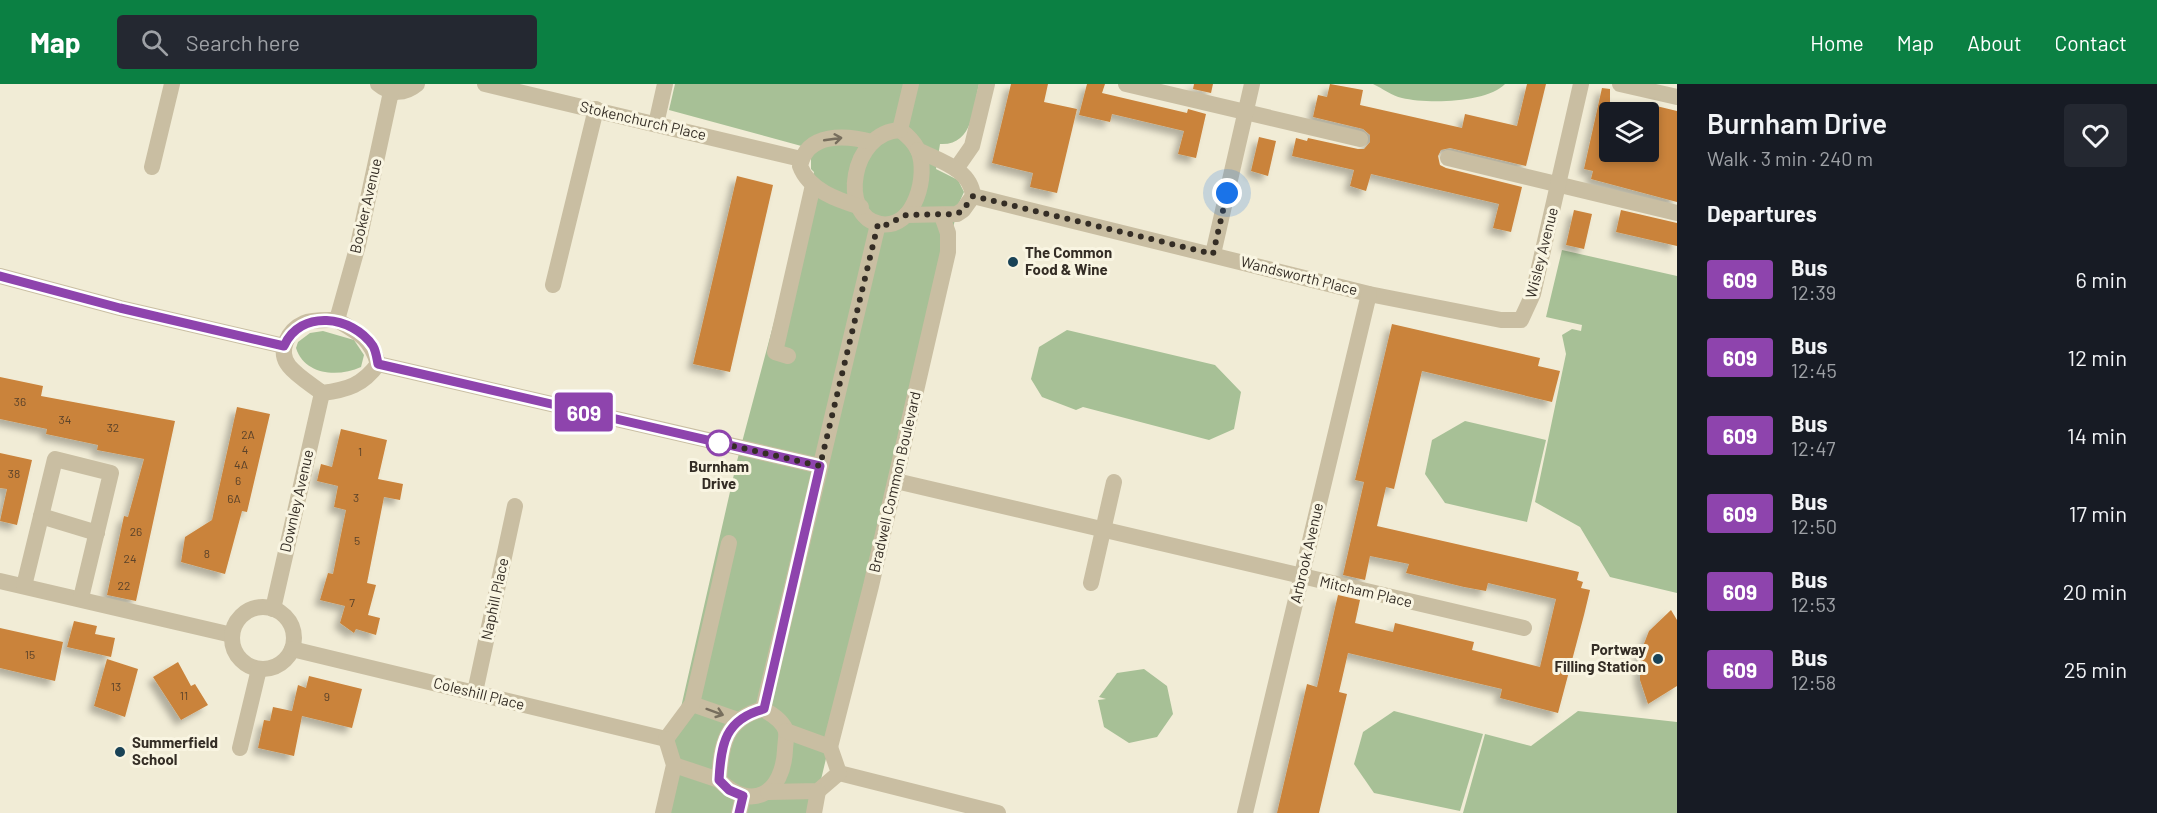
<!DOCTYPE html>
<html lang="en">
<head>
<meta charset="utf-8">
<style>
	body { margin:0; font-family:Barlow,sans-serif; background:#242831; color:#f1f3f6; height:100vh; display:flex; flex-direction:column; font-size:22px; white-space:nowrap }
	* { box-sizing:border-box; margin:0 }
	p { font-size:20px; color:#9ea1a6 }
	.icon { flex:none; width:33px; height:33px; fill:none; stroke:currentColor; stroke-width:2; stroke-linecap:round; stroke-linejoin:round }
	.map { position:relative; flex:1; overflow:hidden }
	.side { display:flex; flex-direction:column; background:#171b24; width:480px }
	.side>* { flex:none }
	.badge { padding:0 12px; border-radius:4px; font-size:21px; line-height:39px }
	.controls { position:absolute; left:1599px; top:18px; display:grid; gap:12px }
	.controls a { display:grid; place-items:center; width:60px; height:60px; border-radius:6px; background:#171b24; box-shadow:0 3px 9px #0003; font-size:30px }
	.you { position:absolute; width:30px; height:30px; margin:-15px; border:4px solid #fff; border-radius:50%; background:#1a73e8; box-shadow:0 0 0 9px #1a73e833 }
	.map>.badge { position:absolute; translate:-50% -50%; box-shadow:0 0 0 3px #fff }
	h2 { padding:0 30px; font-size:22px; line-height:54px }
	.round { display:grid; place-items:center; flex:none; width:63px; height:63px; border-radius:6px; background:#242831 }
	.head { display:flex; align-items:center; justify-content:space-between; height:102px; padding:0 30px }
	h1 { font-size:28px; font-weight:600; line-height:45px }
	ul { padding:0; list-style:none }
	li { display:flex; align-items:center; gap:18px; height:78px; padding:0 30px }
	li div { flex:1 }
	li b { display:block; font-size:22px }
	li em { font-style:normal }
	li .badge { min-width:66px; font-weight:700; text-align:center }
	header { display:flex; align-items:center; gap:36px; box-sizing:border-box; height:84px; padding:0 30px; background:#0b8043; color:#fff }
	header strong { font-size:28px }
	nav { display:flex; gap:33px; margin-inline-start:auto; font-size:21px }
	.search { width:420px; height:54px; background:#242831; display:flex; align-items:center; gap:15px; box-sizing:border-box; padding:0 21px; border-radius:6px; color:#9ea1a6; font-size:22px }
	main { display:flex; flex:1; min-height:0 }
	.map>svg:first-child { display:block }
	.green { fill:#a7c096 }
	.building { fill:#ca833b; filter:url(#shadow) }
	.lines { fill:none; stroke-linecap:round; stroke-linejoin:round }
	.minor { stroke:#c9bea2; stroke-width:16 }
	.oneway { stroke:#776e5d }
	.line-casing { stroke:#fff; stroke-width:14 }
	.line { stroke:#8e44ad; stroke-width:9 }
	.walk { stroke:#342d25; stroke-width:6; stroke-dasharray:0 10.8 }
	.poi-dot { fill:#194256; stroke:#f9f5e2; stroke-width:2 }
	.stop-dot { fill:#fff; stroke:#8e44ad; stroke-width:3 }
	.labels { text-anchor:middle; stroke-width:6; stroke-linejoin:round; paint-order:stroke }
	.number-label { font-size:12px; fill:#5a422a }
	.street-label { font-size:15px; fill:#342d25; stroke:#f9f5e2 }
	.poi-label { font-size:15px; font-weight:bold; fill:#342d25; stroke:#f9f5e2; text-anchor:start }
	.stop-label { font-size:15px; font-weight:bold; fill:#342d25; stroke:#f9f5e2 }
</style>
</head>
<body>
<header>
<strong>Map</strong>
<div class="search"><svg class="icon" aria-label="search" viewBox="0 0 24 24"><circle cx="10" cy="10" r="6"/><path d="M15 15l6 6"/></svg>Search here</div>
<nav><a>Home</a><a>Map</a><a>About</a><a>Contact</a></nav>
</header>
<main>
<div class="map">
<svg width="1677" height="729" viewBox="0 0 1677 729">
	<defs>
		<filter id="shadow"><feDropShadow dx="-5.5" dy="5.5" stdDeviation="3" flood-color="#0004"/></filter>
	</defs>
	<rect width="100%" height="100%" fill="#f1ecd6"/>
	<g class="green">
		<path d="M675 0H979C973 25 973 62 940 60L936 85 958 96 964 108 959 119 813 729H657L737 377 814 88 811 85V73L816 66 669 26Z"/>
		<path d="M1373 0H1505C1487 19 1427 20 1402 14 1392 12 1382 4 1373 0Z"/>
		<path d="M1562 166 1677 192V509L1610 493 1580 443 1535 418 1566 270 1562 251 1572 245 1581 247 1582 241 1546 233Z"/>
		<path d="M1067 246 1215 281 1241 308 1234 345 1209 356 1083 323 1076 326 1042 313 1031 295 1039 263Z"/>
		<path d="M323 247 354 256 364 271 361 283C339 293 305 292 296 264L298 258 310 249Z"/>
		<path d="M1465 337 1546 356 1527 438 1445 419 1425 390 1432 356Z"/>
		<path d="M1144 585 1167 602 1173 630 1157 653 1129 659 1104 643 1098 616 1106 615 1099 613 1117 589Z"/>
		<path d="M1394 627 1483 650 1460 727 1374 709 1354 680 1363 648Z"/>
		<path d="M1578 627 1677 638V729H1463L1485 650 1531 662Z"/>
	</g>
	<g class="building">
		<path d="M1011 0H1048L1044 18 1077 25 1057 109 1030 103 1033 89 992 79Z"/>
		<path d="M1087 0H1105L1102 9 1187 29 1188 25 1206 30 1196 74 1178 70 1184 47 1112 30 1110 38 1079 31Z"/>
		<path d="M1194 0H1213L1211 9 1193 5Z"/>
		<path d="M1330 0 1363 6 1360 21 1462 44 1465 30 1517 42 1527 0H1546L1526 82 1450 64 1441 66 1438 72 1440 81 1446 84 1522 103 1511 148 1493 144 1499 120 1371 90 1366 107 1350 102 1354 86 1292 72 1296 54 1307 57 1308 54 1358 65H1364L1370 58V51L1363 45 1313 33 1318 11 1327 13Z"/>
		<path d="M1602 4 1610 5V68H1648V20L1677 27V118L1591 95 1593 87 1584 85Z"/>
		<path d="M1259 53 1276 57 1268 92 1251 87Z"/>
		<path d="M737 92 773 101 730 288 693 280Z"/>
		<path d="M1574 126 1592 130 1584 165 1566 161Z"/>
		<path d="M1621 126 1677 139V162L1616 148Z"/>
		<path d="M1392 240 1540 274 1538 282 1560 287 1552 318 1422 287 1394 405 1386 403 1377 442 1579 488 1577 496 1583 498 1581 504 1590 506 1584 531 1558 629 1500 614 1502 605 1348 569 1339 608 1347 610 1319 729H1277L1307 600 1317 603 1338 511 1360 516 1355 539 1393 548 1395 539 1437 549 1474 558 1472 566 1540 583 1547 553 1556 515 1488 499 1486 507 1464 503 1406 489 1409 480 1370 472 1365 496 1343 491 1364 398 1355 396Z"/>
		<path d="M0 293 43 302 41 312 175 337 136 517 107 511 124 432 128 433 144 375 97 366 98 361 46 350 47 345 0 335Z"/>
		<path d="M237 323 270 330 247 428 242 427 225 490 181 478 185 453 212 436Z"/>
		<path d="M341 345 387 356 378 395 403 400 400 416 384 413 367 499 376 501 368 531 380 534 376 551 356 545 354 549 340 539 345 522 320 516 328 489 333 490 346 426 334 423 338 402 317 397 321 380 332 383Z"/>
		<path d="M0 369 32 376 17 441 0 437 7 405 0 404Z"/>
		<path d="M1671 526 1677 536V602L1648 620 1640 596V570L1649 547Z"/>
		<path d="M74 537 97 542 95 550 115 554 111 573 67 563Z"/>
		<path d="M0 544 63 558 55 597 0 584Z"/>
		<path d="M107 575 138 585 125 633 94 622Z"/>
		<path d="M178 578 191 602 195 600 208 621 181 636 153 593Z"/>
		<path d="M309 592 362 605 352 644 302 632 294 672 258 664 264 636 270 637 273 623 292 627 298 601 306 604Z"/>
	</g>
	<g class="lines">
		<g class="minor">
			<path d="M378 0C391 11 405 10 417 0"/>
			<path d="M485 0 801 75"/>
			<path d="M1126 0 1360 55"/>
			<path d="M1620 0 1677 13"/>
			<path d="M656 40 665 0"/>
			<path d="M900 46C907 51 914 58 918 66 929 90 915 146 880 140 838 132 851 48 900 46Z"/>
			<path d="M900 46 911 0"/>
			<path d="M1448 74 1677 129"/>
			<path d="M152 83 172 0"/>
			<path d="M956 85 972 62 987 0"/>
			<path d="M973 112 1369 210 1501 236H1521L1533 210 1581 0"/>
			<path d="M861 123C837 116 809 106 800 82 807 48 846 51 872 58"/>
			<path d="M906 131 957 130 963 126 973 112C971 85 939 77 918 66"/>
			<path d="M1213 170 1252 0"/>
			<path d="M0 192 120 224 284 262"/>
			<path d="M553 201 596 25"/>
			<path d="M337 236C359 249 371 255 378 280 363 301 347 306 322 309 312 301 297 292 289 282 277 267 288 246 304 239 313 235 328 236 337 236Z"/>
			<path d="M337 236 358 161 391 8"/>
			<path d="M788 272 775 268 813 101"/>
			<path d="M378 280 820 382"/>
			<path d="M896 397 1524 544"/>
			<path d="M41 432 97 449"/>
			<path d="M0 497 232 551"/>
			<path d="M1091 499 1114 398"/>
			<path d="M24 502 55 375 111 389 81 514"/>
			<circle cx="263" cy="554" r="31"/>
			<path d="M273 525 322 309"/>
			<path d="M292 565 666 655"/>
			<path d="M475 608 515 422"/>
			<path d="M692 620 738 636"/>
			<path d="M763 625 878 140"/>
			<path d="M763 625C772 630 783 637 786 647 787 652 785 661 785 666 783 709 752 729 719 696 721 661 725 635 763 625Z"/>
			<path d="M666 655 692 620 729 459"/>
			<path d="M830 663 871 502 948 168V149L942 132"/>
			<path d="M240 664 259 585"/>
			<path d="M674 681 719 696"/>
			<path d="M839 689 998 729"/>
			<path d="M768 708 818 707 839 689 830 663 786 647"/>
			<path d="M663 729 674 681 666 655"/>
			<path d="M739 729 743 713"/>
			<path d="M814 729 818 707"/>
			<path d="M1245 729 1369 210"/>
		</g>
	</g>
	<defs><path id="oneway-shaft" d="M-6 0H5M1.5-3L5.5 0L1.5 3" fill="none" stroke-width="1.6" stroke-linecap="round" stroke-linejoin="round" transform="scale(1.5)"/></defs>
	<g class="oneway">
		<use href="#oneway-shaft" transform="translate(833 55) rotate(-8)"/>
		<use href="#oneway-shaft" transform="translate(715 628) rotate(20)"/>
	</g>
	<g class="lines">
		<g class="line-casing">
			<path id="line" d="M0 192 120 224 284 262C300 225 352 231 373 262 376 267 377 275 378 280L820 382 764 625C725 635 721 660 719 696L729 706 743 712 739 729"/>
		</g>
		<use href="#line" class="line"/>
		<path class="walk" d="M719 359 716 358 820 382 878 140 886 141 906 131 957 130 963 126 973 112 1213 170 1227 109"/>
	</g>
	<g class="poi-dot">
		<circle cx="1013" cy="178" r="6"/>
		<circle cx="1658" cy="575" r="6"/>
		<circle cx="120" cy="668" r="6"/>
	</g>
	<circle class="stop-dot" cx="719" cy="359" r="12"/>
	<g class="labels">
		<g class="number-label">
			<text x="20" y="322">36</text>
			<text x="65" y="340">34</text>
			<text x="113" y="348">32</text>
			<text x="248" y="355">2A</text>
			<text x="245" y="370">4</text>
			<text x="360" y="372">1</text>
			<text x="241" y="385">4A</text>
			<text x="14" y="394">38</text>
			<text x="238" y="401">6</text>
			<text x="356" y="418">3</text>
			<text x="234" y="419">6A</text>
			<text x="136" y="452">26</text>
			<text x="357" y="461">5</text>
			<text x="207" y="474">8</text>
			<text x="130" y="479">24</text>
			<text x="124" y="506">22</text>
			<text x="352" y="523">7</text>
			<text x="30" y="575">15</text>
			<text x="116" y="607">13</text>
			<text x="184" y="616">11</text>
			<text x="327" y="617">9</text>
		</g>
		<g class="street-label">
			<text transform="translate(643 37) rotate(13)" y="5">Stokenchurch Place</text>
			<text transform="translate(366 122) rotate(-77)" y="5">Booker Avenue</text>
			<text transform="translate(1542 169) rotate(-76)" y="5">Wisley Avenue</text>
			<text transform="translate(1299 192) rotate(14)" y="5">Wandsworth Place</text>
			<text transform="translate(895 398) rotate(-77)" y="5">Bradwell Common Boulevard</text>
			<text transform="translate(297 417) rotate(-77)" y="5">Downley Avenue</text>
			<text transform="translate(1307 469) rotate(-77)" y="5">Arbrook Avenue</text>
			<text transform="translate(1366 508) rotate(13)" y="5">Mitcham Place</text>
			<text transform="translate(495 515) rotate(-78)" y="5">Naphill Place</text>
			<text transform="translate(479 610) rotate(14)" y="5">Coleshill Place</text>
		</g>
		<g class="poi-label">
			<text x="1025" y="174">The Common<tspan x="1025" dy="17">Food &amp; Wine</tspan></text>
			<text x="1646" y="571" text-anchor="end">Portway<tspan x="1646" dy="17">Filling Station</tspan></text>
			<text x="132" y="664">Summerfield<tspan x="132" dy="17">School</tspan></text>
		</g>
		<g class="stop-label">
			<text x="719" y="388">Burnham<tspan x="719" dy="17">Drive</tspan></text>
		</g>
	</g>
</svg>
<div class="controls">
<a><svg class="icon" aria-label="layers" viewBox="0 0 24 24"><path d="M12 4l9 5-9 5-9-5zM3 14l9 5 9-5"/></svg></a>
</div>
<div class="you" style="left:1227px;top:109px"></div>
<b class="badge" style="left:584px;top:328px;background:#8e44ad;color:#fff">609</b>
</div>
<section class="side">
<div class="head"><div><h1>Burnham Drive</h1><p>Walk · 3 min · 240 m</p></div><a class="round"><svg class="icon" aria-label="heart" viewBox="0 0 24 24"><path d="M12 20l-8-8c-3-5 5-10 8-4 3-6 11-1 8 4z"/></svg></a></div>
<h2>Departures</h2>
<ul>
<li><span class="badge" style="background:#8e44ad;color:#fff">609</span><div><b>Bus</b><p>12:39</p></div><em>6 min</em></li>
<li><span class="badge" style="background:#8e44ad;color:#fff">609</span><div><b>Bus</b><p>12:45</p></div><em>12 min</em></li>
<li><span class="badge" style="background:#8e44ad;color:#fff">609</span><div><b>Bus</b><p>12:47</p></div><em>14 min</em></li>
<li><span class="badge" style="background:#8e44ad;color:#fff">609</span><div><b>Bus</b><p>12:50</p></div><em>17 min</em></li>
<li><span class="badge" style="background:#8e44ad;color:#fff">609</span><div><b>Bus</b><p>12:53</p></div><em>20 min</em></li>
<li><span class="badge" style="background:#8e44ad;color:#fff">609</span><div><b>Bus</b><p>12:58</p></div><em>25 min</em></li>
</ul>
</section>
</main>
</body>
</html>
